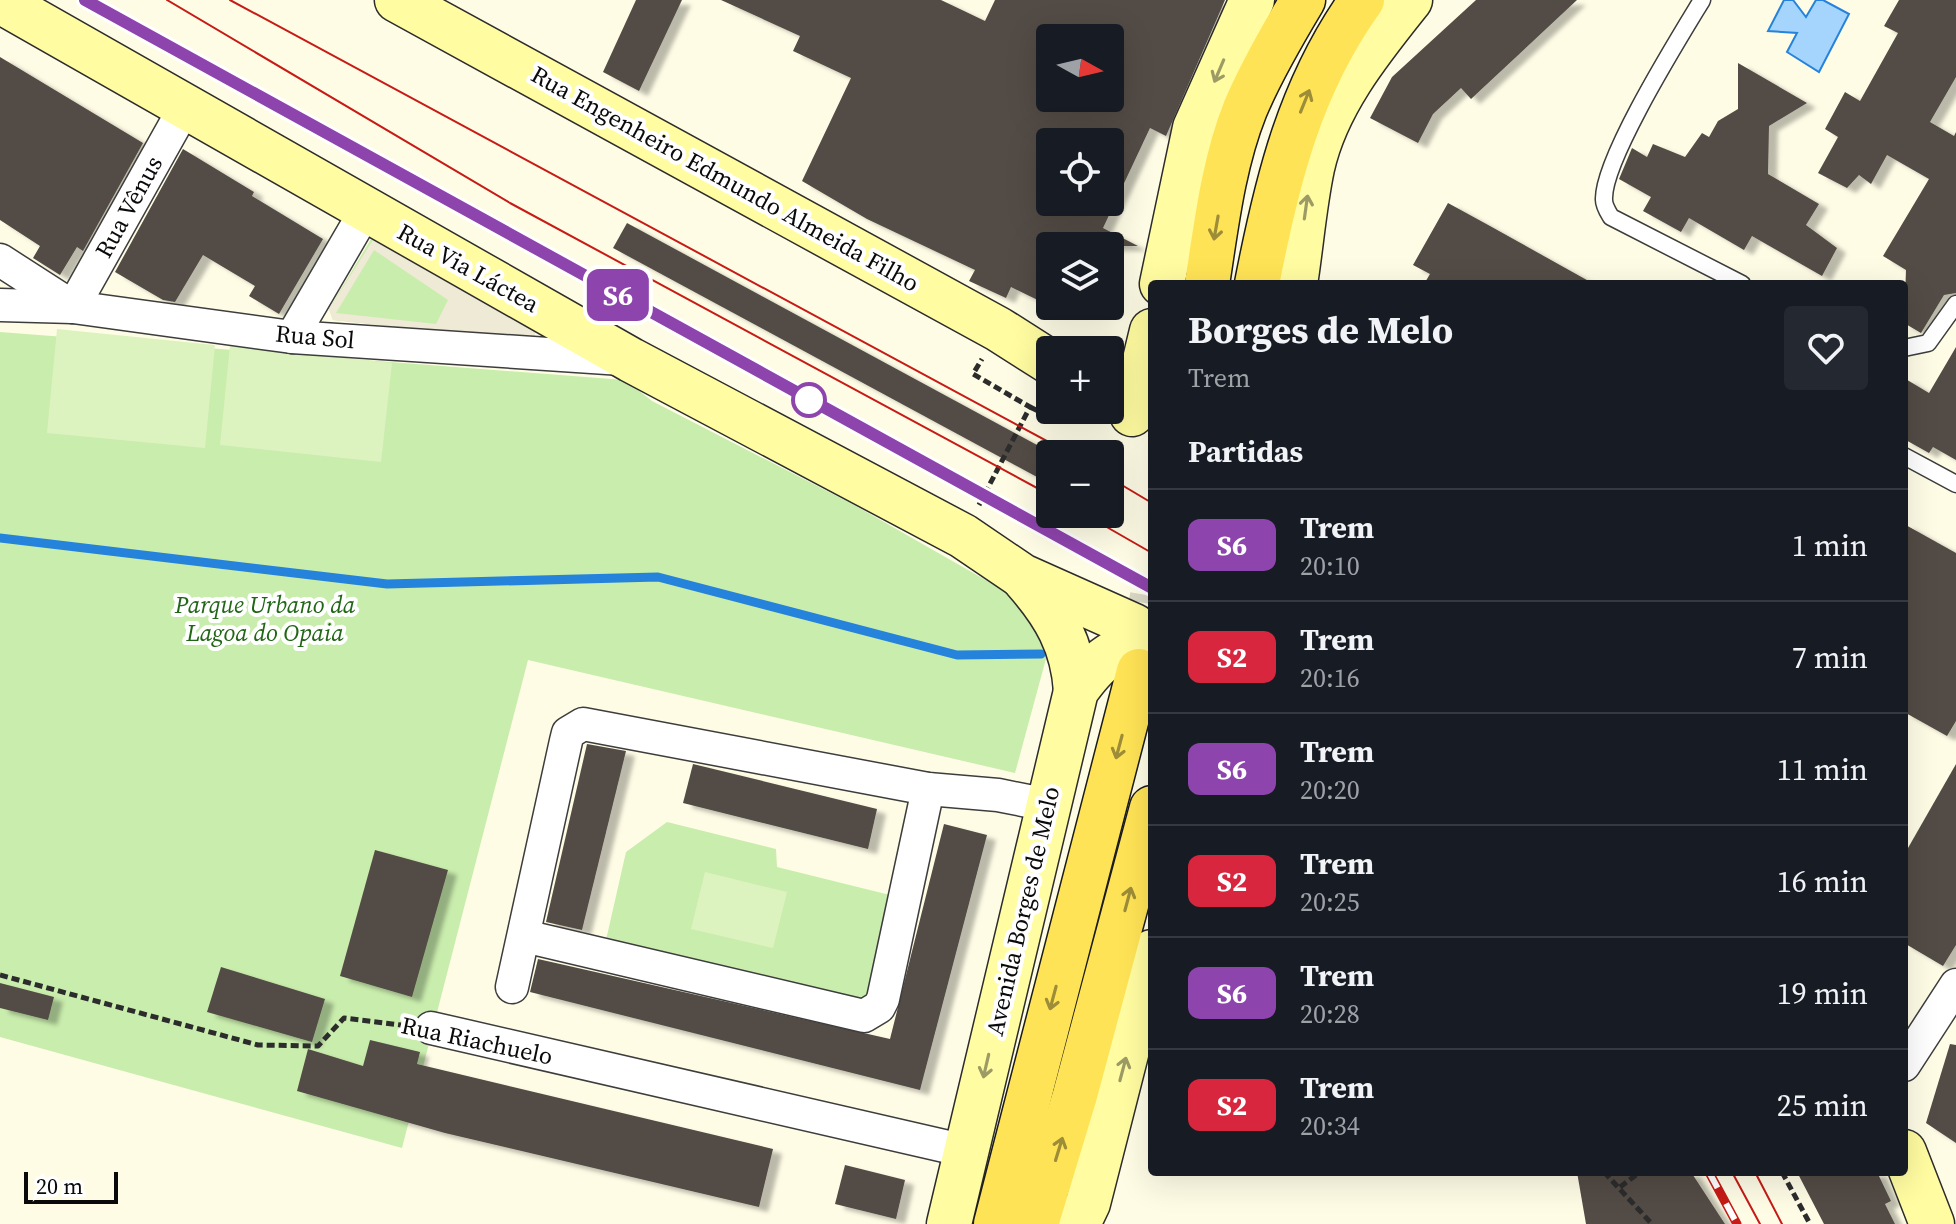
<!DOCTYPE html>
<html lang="pt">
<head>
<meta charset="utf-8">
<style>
	body { margin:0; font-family:"Source Serif 4",serif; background:#242831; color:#f1f3f6; height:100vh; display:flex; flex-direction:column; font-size:30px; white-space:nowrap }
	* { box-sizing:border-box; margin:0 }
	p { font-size:26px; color:#9ea1a6 }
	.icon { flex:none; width:44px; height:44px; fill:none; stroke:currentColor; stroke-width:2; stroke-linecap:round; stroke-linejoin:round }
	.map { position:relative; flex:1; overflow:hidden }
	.side { position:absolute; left:1148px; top:280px; width:760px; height:896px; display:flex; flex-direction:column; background:#171b24; border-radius:8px; box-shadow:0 8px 32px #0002 }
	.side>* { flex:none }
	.badge { padding:0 16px; border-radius:12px; font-size:28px; line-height:52px }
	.needle { width:52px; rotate:98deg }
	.controls { position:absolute; left:1036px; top:24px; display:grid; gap:16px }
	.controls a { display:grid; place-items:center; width:88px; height:88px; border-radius:8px; background:#171b24; box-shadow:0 8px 32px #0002; font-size:40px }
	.scale { position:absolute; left:24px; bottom:20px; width:94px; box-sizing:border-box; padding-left:8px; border:4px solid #0a0a0a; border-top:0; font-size:22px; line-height:28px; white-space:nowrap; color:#0a0a0a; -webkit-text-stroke:6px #fff; paint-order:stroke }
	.map>.badge { position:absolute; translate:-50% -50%; box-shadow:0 0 0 4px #fff }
	h2 { padding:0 40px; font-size:30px; line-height:72px }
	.round { display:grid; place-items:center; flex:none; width:84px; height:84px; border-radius:8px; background:#242831 }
	.headline { display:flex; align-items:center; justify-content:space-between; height:136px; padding:0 40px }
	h1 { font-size:38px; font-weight:700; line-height:60px }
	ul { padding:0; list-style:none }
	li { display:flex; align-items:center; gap:24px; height:112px; padding:0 40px; border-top:2px solid #363941 }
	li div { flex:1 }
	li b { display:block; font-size:30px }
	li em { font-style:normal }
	li .badge { min-width:88px; font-weight:700; text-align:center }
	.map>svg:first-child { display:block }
	.green { fill:#c9edad }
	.pitch { fill:#ddf3bf }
	.plaza { fill:#eeead6; fill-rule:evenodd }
	.water { fill:#a5d5fc; stroke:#2583db; stroke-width:2 }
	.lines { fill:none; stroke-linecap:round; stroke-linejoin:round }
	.stream { stroke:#2583db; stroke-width:9 }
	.building { fill:#534c45; fill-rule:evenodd; filter:url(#shadow) }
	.primary-tunnel { stroke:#dad8c5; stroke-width:44; stroke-dasharray:44 22; stroke-linecap:butt }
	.lane-casing { stroke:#3d3d3d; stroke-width:19 }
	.street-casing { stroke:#3d3d3d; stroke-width:35 }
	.secondary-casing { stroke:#2c2c2c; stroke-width:47 }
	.primary-casing { stroke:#1b1b1b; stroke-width:47 }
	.path { stroke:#2c2c2c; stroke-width:5; stroke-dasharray:8 4; stroke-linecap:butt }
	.lane { stroke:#fff; stroke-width:16 }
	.street { stroke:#fff; stroke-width:32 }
	.secondary { stroke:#fffca1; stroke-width:44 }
	.primary { stroke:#ffe356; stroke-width:44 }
	.tram { stroke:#c61b16; stroke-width:2 }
	.rail-casing { stroke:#c61b16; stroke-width:9 }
	.rail { stroke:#fff; stroke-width:6; stroke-dasharray:18; stroke-linecap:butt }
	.oneway { stroke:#9d9b65 }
	.oneway2 { stroke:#9d8c38 }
	.line-casing { stroke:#fff; stroke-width:18 }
	.line { stroke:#8e44ad; stroke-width:12 }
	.stop-dot { fill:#fff; stroke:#8e44ad; stroke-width:4 }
	.labels { text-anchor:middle; stroke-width:8; stroke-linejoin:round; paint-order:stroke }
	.street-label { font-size:24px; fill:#0a0a0a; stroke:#fff }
	.park-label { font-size:24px; font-style:italic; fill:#206615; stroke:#fff }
</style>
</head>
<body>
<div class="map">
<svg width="1956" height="1224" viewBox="0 0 1956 1224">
	<defs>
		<filter id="shadow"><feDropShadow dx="9" dy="5" stdDeviation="2" flood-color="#0004"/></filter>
	</defs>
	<rect width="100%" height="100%" fill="#fffce6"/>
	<g class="green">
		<path d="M371 239 455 283 535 332 485 336 333 320 329 309Z"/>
		<path d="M0 332 625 380 652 401 856 506 1024 602 1050 644 1015 773 528 660 402 1148 0 1037Z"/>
		<path d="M667 822 776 849 777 867 894 896 870 1004 606 940 626 852Z"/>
	</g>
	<g class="pitch">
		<path d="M57 329 215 345 205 448 47 433Z"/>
		<path d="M230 346 392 363 381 462 220 445Z"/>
		<path d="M705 872 787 892 773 948 691 929Z"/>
	</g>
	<path class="plaza" d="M375 237 535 332V337L485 336 333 320 329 309ZM374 250 448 300 436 324 336 313Z"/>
	<path class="water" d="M1784 0H1793L1806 17 1816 0H1823L1849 14 1819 72 1787 52 1797 33 1768 31Z"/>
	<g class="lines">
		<path class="stream" d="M0 538 387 584 658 577 957 655 1041 654"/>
	</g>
	<g class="building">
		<path d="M636 0H682L639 91 603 72Z"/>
		<path d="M721 0H941L985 21 995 0H1225L1166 136 1150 128 1103 228 1138 246H1050V306L1011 287 1006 298 969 281 975 270 867 219 802 181 851 78 793 51 800 36ZM1050 38H1110V98H1050ZM1050 142H1110V202H1050Z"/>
		<path d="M1476 0H1577L1471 99 1461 88 1433 114 1418 143 1370 118 1392 77Z"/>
		<path d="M1899 0H1956V77L1930 122 1954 136 1956 132V293L1944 295 1921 333 1904 323 1906 270 1883 256 1929 179 1887 155 1871 184 1859 175 1847 188 1818 173 1838 137 1825 129 1845 92 1860 101 1898 33 1884 26Z"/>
		<path d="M0 57 143 143 83 251 77 247 60 275 33 258 40 246 0 220Z"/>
		<path d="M1738 63 1807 103 1769 126 1768 174 1819 204 1806 225 1837 248 1822 276 1752 236 1744 250 1689 218 1681 232 1643 211 1651 197 1619 179 1632 148 1647 157 1653 144 1685 157 1702 133 1709 137 1718 121 1738 109Z"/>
		<path d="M183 149 254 192 252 196 323 239 279 314 249 296 255 286 203 255 175 302 163 300 115 272Z"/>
		<path d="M1448 203 1490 226 1594 284H1424L1430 274 1413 265Z"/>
		<path d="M627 223 1050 452V484L613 248Z"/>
		<path d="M1956 347V460L1933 447 1929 453 1904 439V378L1929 393Z"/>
		<path d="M1904 524 1956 553V721L1947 736 1904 712Z"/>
		<path d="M587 744 626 751 582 930 546 922Z"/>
		<path d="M693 764 877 809 868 849 683 803Z"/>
		<path d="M1956 764V945L1943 966 1904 943V855Z"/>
		<path d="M944 824 987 835 920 1090 530 992 538 959 890 1039Z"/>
		<path d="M375 850 448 870 412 997 340 976Z"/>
		<path d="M221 967 325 999 312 1042 207 1012Z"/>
		<path d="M0 983 54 997 48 1020 0 1008Z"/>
		<path d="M370 1040 420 1052 417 1064 773 1149 759 1207 445 1133 297 1091 308 1049 363 1066Z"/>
		<path d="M1950 1044 1956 1045V1143L1926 1123Z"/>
		<path d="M845 1165 905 1180 896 1219 835 1204Z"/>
		<path d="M1577 1172H1691L1725 1224H1586Z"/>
		<path d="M1797 1172H1877L1891 1201 1885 1204 1895 1224H1824Z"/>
	</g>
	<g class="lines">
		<path class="primary-tunnel" d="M1139 669 1152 596"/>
		<g class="lane-casing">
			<g id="lane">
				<path d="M1702 0C1679 38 1602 161 1604 200 1604 206 1608 212 1611 217L1742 284"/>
				<path d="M1904 348 1928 343 1956 304"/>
				<path d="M1904 456 1956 484"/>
			</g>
		</g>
		<g class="street-casing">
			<g id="street">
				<path d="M0 260 73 307 185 107"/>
				<path d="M0 305 73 307 292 337 622 359"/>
				<path d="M292 337 366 210"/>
				<path d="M524 936 864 1016 879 1007 883 999 928 789"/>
				<path d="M512 987 566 741 568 733 583 724 928 789 998 795 1048 805"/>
				<path d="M431 1028 966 1151"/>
				<path d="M1904 1065 1956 985"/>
			</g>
		</g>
		<g class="secondary-casing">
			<g id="secondary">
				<path d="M397 0 998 329 1050 362"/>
				<path d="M0 1 631 360 963 536 1022 576 1134 626 1152 645"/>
				<path d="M1162 284 1195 128 1252 0"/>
				<path d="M1295 284C1301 246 1304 206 1312 168 1326 104 1370 50 1410 0"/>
				<path d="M1132 414 1152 331"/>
				<path d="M1025 580C1055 614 1073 645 1076 691"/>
				<path d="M1904 1152 1932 1224"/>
				<path d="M949 1224 1076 691C1097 662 1114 644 1152 646"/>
				<path d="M1078 1224 1088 1203 1152 952"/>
			</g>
		</g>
		<g class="primary-casing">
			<g id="primary">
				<path d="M1207 284C1216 226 1223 164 1245 109 1261 71 1282 35 1303 0"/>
				<path d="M1257 284C1277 181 1300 86 1362 0"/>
				<path d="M996 1224 1139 671"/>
				<path d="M1036 1224 1075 1095 1152 808"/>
			</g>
		</g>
		<g class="path">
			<path d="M1030 407 1040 412"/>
			<path d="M979 505 1030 407 973 374 982 359"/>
			<path d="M0 975 258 1045 318 1046 344 1018 401 1025"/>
			<path d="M1604 1172 1652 1224"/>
			<path d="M1782 1172 1810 1224"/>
			<path d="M1620 1187 1640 1172"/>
		</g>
		<use href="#lane" class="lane"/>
		<use href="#street" class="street"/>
		<use href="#secondary" class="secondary"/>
		<use href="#primary" class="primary"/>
		<g class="tram">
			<path d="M167 0 510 203 1050 495"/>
			<path d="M230 0 1071 454"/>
			<path d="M1110 478 1152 503"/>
			<path d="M1084 514 1152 553"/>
			<path d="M1732 1172 1760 1224"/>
			<path d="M1755 1172 1782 1224"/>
		</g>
		<g class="rail-casing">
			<g id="rail">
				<path d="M85 0 1152 588"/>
				<path d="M1709 1172 1737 1224"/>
			</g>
		</g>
		<use href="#rail" class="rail"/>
	</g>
	<defs><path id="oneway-shaft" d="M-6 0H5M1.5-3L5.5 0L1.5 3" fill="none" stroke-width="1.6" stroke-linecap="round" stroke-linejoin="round" transform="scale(2)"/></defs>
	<g class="oneway">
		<use href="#oneway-shaft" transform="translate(1219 71) rotate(113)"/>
		<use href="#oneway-shaft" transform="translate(1306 207) rotate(-82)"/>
		<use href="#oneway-shaft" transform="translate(986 1066) rotate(103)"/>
		<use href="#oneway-shaft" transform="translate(1123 1069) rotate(-75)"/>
	</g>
	<g class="oneway2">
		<use href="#oneway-shaft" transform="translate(1305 101) rotate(-68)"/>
		<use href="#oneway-shaft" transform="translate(1216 228) rotate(100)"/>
		<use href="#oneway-shaft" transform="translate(1119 747) rotate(105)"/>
		<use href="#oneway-shaft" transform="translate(1128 899) rotate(-75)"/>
		<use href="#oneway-shaft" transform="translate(1053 998) rotate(105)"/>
		<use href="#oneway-shaft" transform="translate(1059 1149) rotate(-73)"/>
	</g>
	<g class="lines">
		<g class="line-casing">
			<path id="line" d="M85 0 1152 588"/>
		</g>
		<use href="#line" class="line"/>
	</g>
	<circle class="stop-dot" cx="809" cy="400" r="16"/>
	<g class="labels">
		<g class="street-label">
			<text transform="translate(725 179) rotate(29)" y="8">Rua Engenheiro Edmundo Almeida Filho</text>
			<text transform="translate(129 207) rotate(-61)" y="8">Rua Vênus</text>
			<text transform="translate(468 268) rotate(29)" y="8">Rua Via Láctea</text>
			<text transform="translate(315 337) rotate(5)" y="8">Rua Sol</text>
			<text transform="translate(1023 911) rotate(-77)" y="8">Avenida Borges de Melo</text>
			<text transform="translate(477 1041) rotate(12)" y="8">Rua Riachuelo</text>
		</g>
		<g class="park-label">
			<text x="265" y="613">Parque Urbano da<tspan x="265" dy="28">Lagoa do Opaia</tspan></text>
		</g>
	</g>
</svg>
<div class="controls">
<a><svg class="needle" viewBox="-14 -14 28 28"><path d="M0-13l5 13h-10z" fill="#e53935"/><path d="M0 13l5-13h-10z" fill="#9ea1a6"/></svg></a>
<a><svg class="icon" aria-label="locate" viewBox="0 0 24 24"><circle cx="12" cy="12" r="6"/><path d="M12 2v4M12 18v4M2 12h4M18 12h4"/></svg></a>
<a><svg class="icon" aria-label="layers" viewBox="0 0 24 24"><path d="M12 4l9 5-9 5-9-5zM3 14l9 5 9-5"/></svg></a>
<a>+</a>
<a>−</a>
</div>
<div class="scale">20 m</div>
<b class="badge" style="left:618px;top:295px;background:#8e44ad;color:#fff">S6</b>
<section class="side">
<div class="headline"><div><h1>Borges de Melo</h1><p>Trem</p></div><a class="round"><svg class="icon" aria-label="heart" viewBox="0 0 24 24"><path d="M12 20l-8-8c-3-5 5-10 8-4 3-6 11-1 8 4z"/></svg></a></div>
<h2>Partidas</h2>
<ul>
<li><span class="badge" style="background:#8e44ad;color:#fff">S6</span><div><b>Trem</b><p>20:10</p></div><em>1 min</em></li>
<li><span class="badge" style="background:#d7263d;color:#fff">S2</span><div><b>Trem</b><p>20:16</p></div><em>7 min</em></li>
<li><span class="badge" style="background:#8e44ad;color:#fff">S6</span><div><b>Trem</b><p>20:20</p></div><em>11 min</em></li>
<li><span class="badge" style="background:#d7263d;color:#fff">S2</span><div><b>Trem</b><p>20:25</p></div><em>16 min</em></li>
<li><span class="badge" style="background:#8e44ad;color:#fff">S6</span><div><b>Trem</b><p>20:28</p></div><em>19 min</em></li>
<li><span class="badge" style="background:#d7263d;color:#fff">S2</span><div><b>Trem</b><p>20:34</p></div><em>25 min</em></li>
</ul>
</section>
</div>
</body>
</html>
